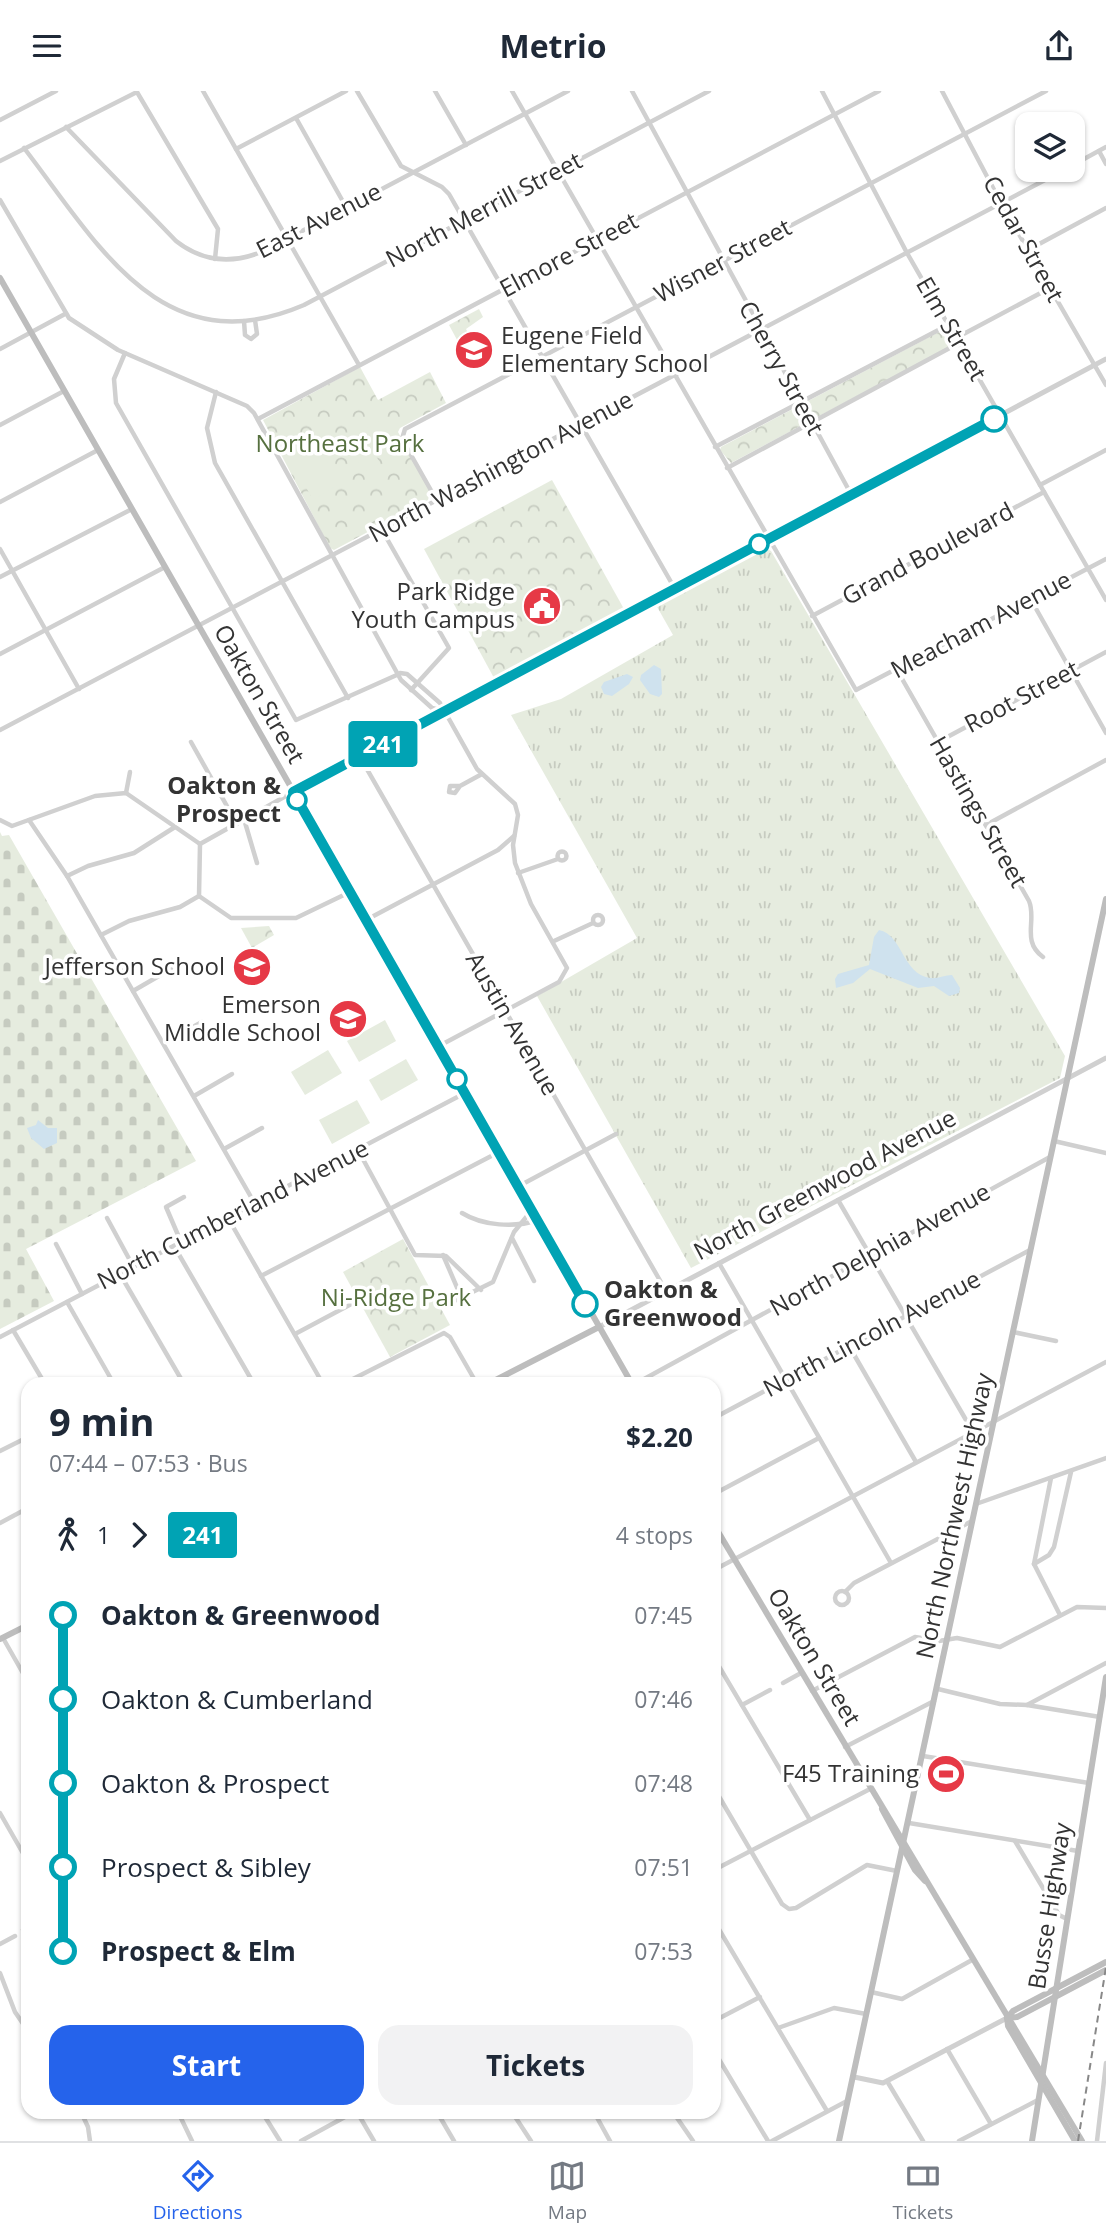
<!DOCTYPE html>
<html lang="en">
<head>
<meta charset="utf-8">
<style>
	body { margin:0; font-family:"Open Sans",sans-serif; background:#f2f2f3; color:#1f2937; height:100vh; display:flex; flex-direction:column; font-size:26px; white-space:nowrap }
	* { box-sizing:border-box; margin:0 }
	p { font-size:23px; color:#747a83 }
	.icon { flex:none; width:38px; height:38px; fill:none; stroke:currentColor; stroke-width:2; stroke-linecap:round; stroke-linejoin:round }
	.map { position:relative; flex:1; overflow:hidden }
	.details { position:absolute; left:21px; top:1286px; width:700px; height:742px; display:flex; flex-direction:column; background:#fff; border-radius:21px; box-shadow:0 2px 5px #0004 }
	.details>* { flex:none }
	.badge { padding:0 14px; border-radius:5px; font-size:24px; line-height:46px }
	.fabs { position:absolute; left:1015px; top:21px; display:grid; gap:14px }
	.fabs a { display:grid; place-items:center; width:70px; height:70px; border-radius:14px; background:#fff; box-shadow:0 2px 5px #0004; font-size:35px }
	.map>.badge { position:absolute; translate:-50% -50%; box-shadow:0 0 0 4px #fff }
	.legs { display:flex; align-items:center; gap:10px; height:77px; padding:0 28px; font-size:23px }
	.legs p { margin-inline-start:auto }
	.head { display:flex; align-items:center; justify-content:space-between; height:119px; padding:0 28px }
	h1 { font-size:38px; font-weight:700; line-height:52px }
	.primary-button { display:flex; gap:14px; margin-top:auto; padding:14px 28px }
	.primary-button a { flex:1; height:80px; border-radius:21px; background:#2563eb; color:#fff; font-size:28px; font-weight:700; line-height:80px; text-align:center }
	.primary-button a+a { background:#f2f2f3; color:#1f2937 }
	ul { padding:0 28px; list-style:none }
	li { display:flex; align-items:center; gap:24px; height:84px; font-size:26px }
	li i { display:grid; place-items:center; width:10px; height:100%; margin:0 9px; background:currentColor }
	li i::after { content:''; width:18px; height:18px; margin:-9px; border:5px solid; border-radius:50%; background:#fff }
	li p { margin-inline-start:auto }
	li:first-child i { background:linear-gradient(#0000 50%,currentColor 0) }
	li:last-child i { background:linear-gradient(currentColor 50%,#0000 0) }
	header { display:flex; justify-content:space-between; align-items:center; height:91px; padding:0 28px; background:#fff; font-size:32px; font-weight:700 }
	.tab-bar { display:flex; justify-content:space-around; align-items:center; height:98px; border-top:2px solid #e0e1e3; background:#fff; font-size:19px; color:#747a83 }
	.tab-bar a { display:grid; justify-items:center; gap:4px }
	.tab-bar .active { color:#2563eb }
	.map>svg:first-child { display:block }
	.grass { fill:url(#grass-tufts) }
	.forest { fill:url(#forest-crowns) }
	.cemetery { fill:url(#cemetery-stones) }
	.pitch { fill:#e6ecdf }
	.water { fill:#cfe2ee }
	.lines { fill:none; stroke-linecap:round; stroke-linejoin:round }
	.minor { stroke:#d0d0d0; stroke-width:4.5 }
	.tertiary { stroke:#d0d0d0; stroke-width:5 }
	.secondary { stroke:#bdbdbd; stroke-width:6 }
	.rail { stroke:#888; stroke-width:2; stroke-dasharray:7 5; stroke-linecap:butt }
	.line-1-casing { stroke:#fff; stroke-width:16 }
	.line-1 { stroke:#00a3b4; stroke-width:10 }
	.stop-1-dot { fill:#fff; stroke:#00a3b4; stroke-width:3.5 }
	.labels { text-anchor:middle; stroke-width:7; stroke-linejoin:round; paint-order:stroke }
	.street-label { font-size:24px; fill:#333; stroke:#fff }
	.poi-label { font-size:24px; fill:#333; stroke:#fff; text-anchor:end }
	.park-label { font-size:24px; fill:#56703f; stroke:#fff }
	.stop-label { font-size:24px; font-weight:bold; fill:#333; stroke:#fff; text-anchor:end }
</style>
</head>
<body>
<header><svg class="icon" aria-label="menu" viewBox="0 0 24 24"><path d="M4 6h16M4 12h16M4 18h16"/></svg>Metrio<svg class="icon" aria-label="share" viewBox="0 0 24 24"><path d="M12 15V3M7 8l5-5 5 5M5 13v7h14v-7"/></svg></header>
<div class="map">
<svg width="1106" height="2050" viewBox="0 0 1106 2050">
	<defs>
		<pattern id="grass-tufts" width="24" height="20" patternUnits="userSpaceOnUse" patternTransform="scale(1.75)"><rect width="24" height="20" fill="#e6ecdf"/><path d="M3 7l-1-3M5 7V3M7 7l1-3M15 17l-1-3M17 17v-4M19 17l1-3" fill="none" stroke="#c6cbc0"/></pattern>
		<pattern id="forest-crowns" width="20" height="18" patternUnits="userSpaceOnUse" patternTransform="scale(1.75)"><rect width="20" height="18" fill="#e6ecdf"/><path d="M2 6a3 3 0 1 1 6 0M12 15a3 3 0 1 1 6 0" fill="none" stroke="#c6cbc0"/></pattern>
		<pattern id="cemetery-stones" width="16" height="16" patternUnits="userSpaceOnUse" patternTransform="scale(1.75)"><rect width="16" height="16" fill="#e6ecdf"/><path d="M2 7V4a2 2 0 0 1 4 0v3zM10 15v-3a2 2 0 0 1 4 0v3z" fill="#c6cbc0"/></pattern>
	</defs>
	<rect width="100%" height="100%" fill="#fff"/>
	<path class="grass" d="M762 455 771 460 1065 965 1060 987 691 1177 537 905 637 847 511 624 561 608 673 544 656 514Z"/>
	<g class="forest">
		<path d="M479 218 483 226 466 238 473 252 462 258 449 234Z"/>
		<path d="M948 240 954 248 949 256 731 372 720 359 721 356 939 241Z"/>
		<path d="M360 276 378 309 430 281 446 312 400 337 398 341 430 401 428 409 334 459 330 457 263 329Z"/>
		<path d="M552 389 624 518 494 587 424 458Z"/>
		<path d="M269 835 274 844 252 857 241 837Z"/>
		<path d="M403 1148 450 1234 390 1266 343 1181Z"/>
	</g>
	<path class="cemetery" d="M0 741 2 745 9 744 196 1070 26 1158 54 1210 0 1238Z"/>
	<g class="pitch">
		<path d="M381 329 399 361 383 370 365 338Z"/>
		<path d="M362 340 380 372 364 381 346 349Z"/>
		<path d="M313 345 339 393 313 409 286 360Z"/>
		<path d="M385 929 396 950 359 971 347 950Z"/>
		<path d="M328 959 342 982 305 1004 291 981Z"/>
		<path d="M406 968 418 989 381 1010 369 989Z"/>
		<path d="M357 1009 370 1032 332 1053 319 1029Z"/>
	</g>
	<g class="water">
		<path d="M654 574 661 578 662 603 659 606 650 603 640 589 641 584Z"/>
		<path d="M627 583 633 586 629 593 612 605 604 603 601 596 604 591Z"/>
		<path d="M879 839C903 844 902 883 930 887 938 888 945 884 952 884L960 897 959 902 949 905 934 895 918 897 870 878 853 892 836 897 835 888 838 883 869 874 874 846Z"/>
		<path d="M38 1029 48 1037H57V1052L44 1058 31 1047 27 1037 36 1034Z"/>
	</g>
	<g class="lines">
		<g class="minor">
			<path d="M203 0 359 274"/>
			<path d="M357 0 401 75 442 96 449 103 675 498"/>
			<path d="M435 0 466 54"/>
			<path d="M512 0 856 599 1106 468"/>
			<path d="M632 0 851 403"/>
			<path d="M822 0 907 162 1106 509"/>
			<path d="M942 0 1001 112 1106 294"/>
			<path d="M296 27 346 116"/>
			<path d="M0 29 56 0"/>
			<path d="M66 36 176 150C204 172 235 173 266 159L568 0"/>
			<path d="M24 57C98 153 162 275 304 214L709 0"/>
			<path d="M236 58 346 0"/>
			<path d="M1099 60 1106 73"/>
			<path d="M0 70 137 1 218 138 215 168"/>
			<path d="M1073 74 1106 56"/>
			<path d="M0 109 69 227 118 259 247 315 254 322 401 589 432 617 443 620"/>
			<path d="M1028 159 1106 117"/>
			<path d="M244 230 245 244 251 248 257 243 255 229"/>
			<path d="M956 247 1050 197"/>
			<path d="M0 258 65 223"/>
			<path d="M125 262 114 288 116 312 296 629 399 583"/>
			<path d="M216 301 207 337 215 372 348 607"/>
			<path d="M258 328 879 0"/>
			<path d="M0 334 64 300"/>
			<path d="M715 356 948 234"/>
			<path d="M727 377 959 252"/>
			<path d="M1040 394 1106 359"/>
			<path d="M437 410 402 348 405 338 1046 0"/>
			<path d="M0 411 98 359"/>
			<path d="M382 439 449 557 411 599"/>
			<path d="M0 458 79 598"/>
			<path d="M0 486 132 418"/>
			<path d="M1030 507 1106 642"/>
			<path d="M812 525 1044 401"/>
			<path d="M0 563 165 476"/>
			<path d="M897 579 1029 810C1037 829 1021 850 1043 866"/>
			<path d="M400 582 407 583 440 612 477 678 515 713 518 724 513 754 515 772 531 813 567 877 559 891 439 955"/>
			<path d="M0 639 1064 79"/>
			<path d="M191 651 237 733"/>
			<path d="M938 651 1106 561"/>
			<path d="M360 666 666 1200"/>
			<path d="M460 695H450L449 701 455 702 460 695 482 683"/>
			<path d="M126 702 130 681"/>
			<path d="M244 728 257 772"/>
			<path d="M0 729 12 735 95 705 126 702 200 753"/>
			<path d="M29 729 67 785 255 1113"/>
			<path d="M986 734 1106 669"/>
			<path d="M200 753 199 805 231 827H296L350 801"/>
			<path d="M200 753 293 701"/>
			<circle cx="562" cy="765" r="4.5"/>
			<path d="M518 782 558 768"/>
			<path d="M67 785 88 775 134 762 175 736"/>
			<circle cx="598" cy="829" r="5"/>
			<path d="M366 829 498 759 514 745"/>
			<path d="M101 844 129 830 180 816 199 805"/>
			<path d="M554 850 593 832"/>
			<path d="M133 900 171 878"/>
			<path d="M163 952 202 931"/>
			<path d="M194 1005 232 983"/>
			<path d="M1054 1050 1106 1062"/>
			<path d="M224 1058 262 1037"/>
			<path d="M358 1059 415 1164 446 1165 481 1199"/>
			<path d="M519 1095 616 1043"/>
			<path d="M838 1109 973 1341"/>
			<path d="M462 1122C483 1135 515 1137 538 1129"/>
			<path d="M107 1127 133 1175"/>
			<path d="M228 1127 323 1293"/>
			<path d="M512 1147 534 1190"/>
			<path d="M181 1151 166 1116 184 1106"/>
			<path d="M56 1153 82 1203"/>
			<path d="M174 1155 254 1293"/>
			<path d="M443 1164 462 1208"/>
			<path d="M719 1172 891 1472"/>
			<path d="M120 1183 184 1293"/>
			<path d="M261 1185 499 1061"/>
			<path d="M67 1211 114 1293"/>
			<path d="M446 1214 493 1191 514 1141 532 1119"/>
			<path d="M13 1239 45 1293"/>
			<path d="M1013 1241 1056 1250"/>
			<path d="M295 1243 357 1210"/>
			<path d="M0 1246 465 1002"/>
			<path d="M849 1255 916 1371"/>
			<path d="M343 1293 444 1242 450 1246 477 1293"/>
			<path d="M635 1293 1050 1066"/>
			<path d="M714 1327 1030 1159"/>
			<path d="M0 1360 28 1346"/>
			<path d="M1051 1387 1034 1473 1060 1524"/>
			<path d="M714 1403 819 1347"/>
			<path d="M976 1413 1106 1367"/>
			<path d="M0 1432 28 1417"/>
			<path d="M1034 1473 1049 1464 1054 1456 1071 1381"/>
			<path d="M714 1479 1106 1271"/>
			<circle cx="842" cy="1507" r="7"/>
			<path d="M845 1501 854 1492 972 1430"/>
			<path d="M3 1547 28 1591"/>
			<path d="M714 1567 810 1729"/>
			<path d="M783 1592 801 1582"/>
			<path d="M938 1598 1000 1613 1027 1614 1100 1626"/>
			<path d="M812 1600 915 1546 939 1550 957 1547 1000 1556 1077 1516 1106 1517"/>
			<path d="M742 1614 770 1599"/>
			<path d="M1027 1614 1106 1572"/>
			<path d="M714 1630 715 1629"/>
			<path d="M845 1656 934 1610"/>
			<path d="M923 1665 1089 1692"/>
			<path d="M714 1697 782 1813 789 1818 796 1817 867 1774 897 1780"/>
			<path d="M0 1722 28 1771"/>
			<path d="M909 1732 1078 1760"/>
			<path d="M1015 1750 1059 1824 1067 1828"/>
			<path d="M714 1779 870 1698"/>
			<path d="M714 1830 827 2020"/>
			<path d="M23 1839 28 1836"/>
			<path d="M0 1853 15 1845"/>
			<path d="M0 1882 15 1921 28 1940"/>
			<path d="M871 1901 902 1908 972 1869"/>
			<path d="M714 1930 760 1906"/>
			<path d="M778 1937 834 1917 866 1923"/>
			<path d="M947 1958 991 2033"/>
			<path d="M714 1960 768 2050"/>
			<path d="M887 1990 923 2050"/>
			<path d="M81 2021 88 2036 90 2050"/>
			<path d="M178 2021 192 2050"/>
			<path d="M262 2021 280 2050"/>
			<path d="M357 2021 374 2050"/>
			<path d="M437 2021 454 2050"/>
			<path d="M512 2021 531 2050"/>
			<path d="M594 2021 610 2050"/>
			<path d="M673 2021 693 2050"/>
			<path d="M301 2050 354 2021"/>
			<path d="M772 2050 847 2010"/>
			<path d="M959 2050 1038 2009"/>
			<path d="M1097 2050 1106 1972"/>
		</g>
		<g class="tertiary">
			<path d="M293 701 1106 268"/>
			<path d="M599 1236 1106 967"/>
			<path d="M854 1986 883 1992 1007 1927"/>
		</g>
		<g class="secondary">
			<path d="M0 187 632 1293"/>
			<path d="M488 1293 599 1236"/>
			<path d="M714 1434 1082 2050"/>
			<path d="M0 1548 28 1534"/>
			<path d="M882 1718 915 1779 925 1790"/>
			<path d="M1007 1927 1008 1935 1075 2050"/>
			<path d="M1007 1927 1013 1920 1106 1871"/>
			<path d="M1007 1927 1017 1926 1106 1879"/>
			<path d="M839 2050 1106 808"/>
			<path d="M1032 2050 1106 1586"/>
		</g>
		<path class="rail" d="M1078 2050 1106 1876"/>
	</g>
	<g class="lines">
		<g class="line-1-casing">
			<path id="line-1" d="M585 1213 293 701 994 328"/>
		</g>
		<use href="#line-1" class="line-1"/>
	</g>
	<defs>
		<g id="school-disc" transform="scale(2.0125)"><circle r="9.5" fill="#e63946" stroke="#fff"/><path d="M0-5L7-2L0 1L-7-2ZM-4 1L0 2.5L4 1V4Q0 6-4 4Z" fill="#fff"/></g>
		<g id="civic-disc" transform="scale(2.0125)"><circle r="9.5" fill="#e63946" stroke="#fff"/><path d="M-.6-6.5H3V-4.5H.6V-3L4-1V1h2V6H-6V1h2V-1L-.6-3ZM-1.2 2.5V6h2.4V2.5Z" fill="#fff"/></g>
		<g id="stadium-disc" transform="scale(2.0125)"><circle r="9.5" fill="#e63946" stroke="#fff"/><path d="M0-5a6.5 5 0 1 0 0 10a6.5 5 0 1 0 0-10ZM-3.5-1.8h7v3.6h-7Z" fill="#fff"/></g>
	</defs>
	<g fill-rule="evenodd">
		<use href="#school-disc" x="474" y="259"/>
		<use href="#civic-disc" x="542" y="515"/>
		<use href="#school-disc" x="252" y="876"/>
		<use href="#school-disc" x="348" y="928"/>
		<use href="#stadium-disc" x="946" y="1683"/>
	</g>
	<g class="stop-1-dot">
		<circle cx="994" cy="328" r="12"/>
		<circle cx="759" cy="453" r="9"/>
		<circle cx="297" cy="709" r="9"/>
		<circle cx="457" cy="988" r="9"/>
		<circle cx="585" cy="1213" r="12"/>
	</g>
	<g class="labels">
		<g class="street-label">
			<text transform="translate(484 119) rotate(-28)" y="8">North Merrill Street</text>
			<text transform="translate(319 130) rotate(-27)" y="8">East Avenue</text>
			<text transform="translate(1023 148) rotate(61)" y="8">Cedar Street</text>
			<text transform="translate(569 164) rotate(-28)" y="8">Elmore Street</text>
			<text transform="translate(723 170) rotate(-28)" y="8">Wisner Street</text>
			<text transform="translate(951 238) rotate(60)" y="8">Elm Street</text>
			<text transform="translate(781 277) rotate(61)" y="8">Cherry Street</text>
			<text transform="translate(501 376) rotate(-28)" y="8">North Washington Avenue</text>
			<text transform="translate(928 463) rotate(-28)" y="8">Grand Boulevard</text>
			<text transform="translate(981 534) rotate(-28)" y="8">Meacham Avenue</text>
			<text transform="translate(259 603) rotate(60)" y="8">Oakton Street</text>
			<text transform="translate(1022 606) rotate(-28)" y="8">Root Street</text>
			<text transform="translate(978 721) rotate(60)" y="8">Hastings Street</text>
			<text transform="translate(512 933) rotate(60)" y="8">Austin Avenue</text>
			<text transform="translate(825 1094) rotate(-28)" y="8">North Greenwood Avenue</text>
			<text transform="translate(233 1124) rotate(-27)" y="8">North Cumberland Avenue</text>
			<text transform="translate(880 1159) rotate(-29)" y="8">North Delphia Avenue</text>
			<text transform="translate(872 1243) rotate(-28)" y="8">North Lincoln Avenue</text>
			<text transform="translate(955 1425) rotate(-78)" y="8">North Northwest Highway</text>
			<text transform="translate(814 1566) rotate(59)" y="8">Oakton Street</text>
			<text transform="translate(1050 1815) rotate(-81)" y="8">Busse Highway</text>
		</g>
		<g class="poi-label">
			<text x="501" y="253" text-anchor="start">Eugene Field<tspan x="501" dy="28">Elementary School</tspan></text>
			<text x="515" y="509">Park Ridge<tspan x="515" dy="28">Youth Campus</tspan></text>
			<text x="225" y="884">Jefferson School</text>
			<text x="321" y="922">Emerson<tspan x="321" dy="28">Middle School</tspan></text>
			<text x="919" y="1691">F45 Training</text>
		</g>
		<g class="park-label">
			<text x="340" y="361">Northeast Park</text>
			<text x="396" y="1215">Ni-Ridge Park</text>
		</g>
		<g class="stop-label">
			<text x="281" y="703">Oakton &amp;<tspan x="281" dy="28">Prospect</tspan></text>
			<text x="604" y="1207" text-anchor="start">Oakton &amp;<tspan x="604" dy="28">Greenwood</tspan></text>
		</g>
	</g>
</svg>
<div class="fabs">
<a><svg class="icon" aria-label="layers" viewBox="0 0 24 24"><path d="M12 4l9 5-9 5-9-5zM3 14l9 5 9-5"/></svg></a>
</div>
<b class="badge" style="left:383px;top:653px;background:#00a3b4;color:#fff">241</b>
<section class="details">
<div class="head"><div><h1>9 min</h1><p>07:44 – 07:53 · Bus</p></div><b>$2.20</b></div>
<div class="legs"><svg class="icon" aria-label="walk" viewBox="0 0 24 24"><circle cx="13" cy="4" r="2"/><path d="M13 8l-2 6 4 7M11 14l-3 7M7 12l3-4h3l4 4"/></svg>1<svg class="icon" aria-label="forward" viewBox="0 0 24 24"><path d="M9 5l7 7-7 7"/></svg><b class="badge" style="background:#00a3b4;color:#fff">241</b><p>4 stops</p></div>
<ul>
<li><i style="color:#00a3b4"></i><b>Oakton &amp; Greenwood</b><p>07:45</p></li>
<li><i style="color:#00a3b4"></i><span>Oakton &amp; Cumberland</span><p>07:46</p></li>
<li><i style="color:#00a3b4"></i><span>Oakton &amp; Prospect</span><p>07:48</p></li>
<li><i style="color:#00a3b4"></i><span>Prospect &amp; Sibley</span><p>07:51</p></li>
<li><i style="color:#00a3b4"></i><b>Prospect &amp; Elm</b><p>07:53</p></li>
</ul>
<div class="primary-button"><a>Start</a><a>Tickets</a></div>
</section>
</div>
<nav class="tab-bar">
<a class="active"><svg class="icon" aria-label="directions" viewBox="0 0 24 24"><path d="M12 3l9 9-9 9-9-9zM9 14v-3h6M13 9l2 2-2 2"/></svg>Directions</a>
<a><svg class="icon" aria-label="map" viewBox="0 0 24 24"><path d="M3 6l6-2 6 2 6-2v14l-6 2-6-2-6 2zM9 4v14M15 6v14"/></svg>Map</a>
<a><svg class="icon" aria-label="tickets" viewBox="0 0 24 24"><path d="M3 7h18v10H3zM15 7v10"/></svg>Tickets</a>
</nav>
</body>
</html>
